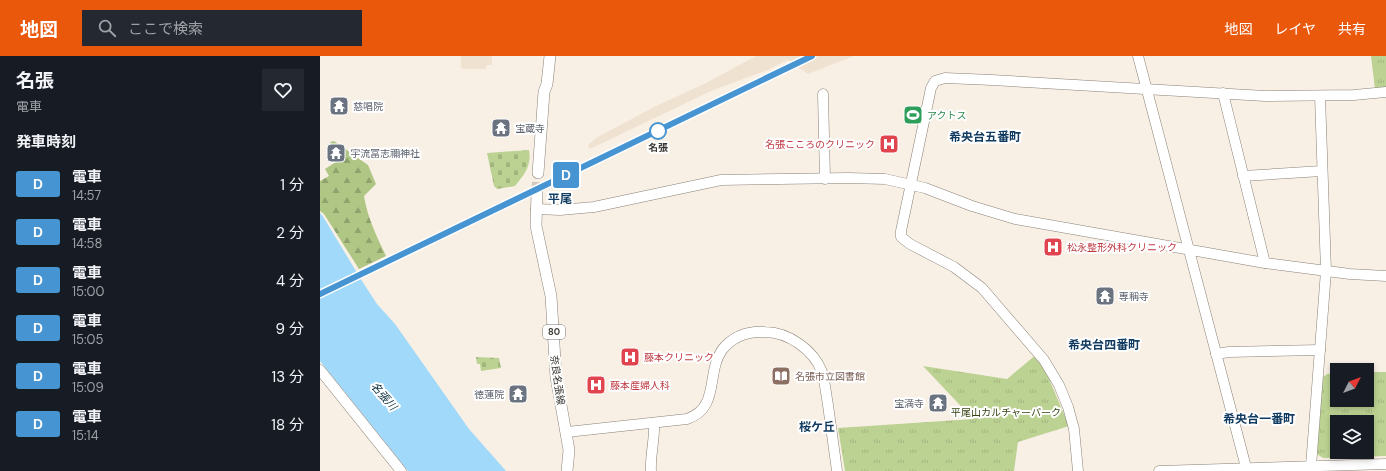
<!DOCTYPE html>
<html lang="ja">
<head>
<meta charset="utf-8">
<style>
	body { margin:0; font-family:"DM Sans","Noto Sans JP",sans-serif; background:#242831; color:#f1f3f6; height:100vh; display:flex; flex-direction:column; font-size:15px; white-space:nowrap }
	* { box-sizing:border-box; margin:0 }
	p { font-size:13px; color:#9ea1a6 }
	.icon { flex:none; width:22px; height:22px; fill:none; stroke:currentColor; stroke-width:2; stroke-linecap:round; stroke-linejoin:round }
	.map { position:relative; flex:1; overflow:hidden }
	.drawer { display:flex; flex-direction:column; background:#171b24; width:320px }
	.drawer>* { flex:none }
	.badge { padding:0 8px; border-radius:3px; font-size:14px; line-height:26px }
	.needle { width:26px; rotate:48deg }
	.buttons { position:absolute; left:1010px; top:307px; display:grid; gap:8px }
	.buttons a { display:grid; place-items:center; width:44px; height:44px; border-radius:0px; background:#171b24; box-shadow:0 2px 6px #0003; font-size:20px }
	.map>.badge { position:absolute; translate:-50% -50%; box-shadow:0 0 0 2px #fff }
	h2 { padding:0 16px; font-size:15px; line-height:36px }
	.round { display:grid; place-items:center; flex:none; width:42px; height:42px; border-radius:0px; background:#242831 }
	.summary { display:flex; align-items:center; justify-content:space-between; height:68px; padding:0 16px }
	h1 { font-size:19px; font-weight:700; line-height:30px }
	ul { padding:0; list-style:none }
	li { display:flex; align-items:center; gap:12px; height:48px; padding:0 16px }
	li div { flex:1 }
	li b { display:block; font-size:15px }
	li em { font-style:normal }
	li .badge { min-width:44px; font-weight:700; text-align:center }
	header { display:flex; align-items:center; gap:24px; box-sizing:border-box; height:56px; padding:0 20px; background:#ea580c; color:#fff }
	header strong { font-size:19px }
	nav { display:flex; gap:22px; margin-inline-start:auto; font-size:14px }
	.search { width:280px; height:36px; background:#242831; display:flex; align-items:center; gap:10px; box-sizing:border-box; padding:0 14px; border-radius:0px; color:#9ea1a6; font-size:15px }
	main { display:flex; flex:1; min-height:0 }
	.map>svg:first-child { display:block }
	.built { fill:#f0e2d1 }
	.grass { fill:url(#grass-tufts); fill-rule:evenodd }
	.forest { fill:url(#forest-firs) }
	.cemetery { fill:url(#cemetery-stones) }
	.water { fill:#a0d9f9 }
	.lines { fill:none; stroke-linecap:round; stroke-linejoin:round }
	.primary-tunnel { stroke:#d3cbc1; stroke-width:11; stroke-dasharray:11 5.5; stroke-linecap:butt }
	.secondary-casing { stroke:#898177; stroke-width:11 }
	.primary-casing { stroke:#898177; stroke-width:12 }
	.secondary { stroke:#fff; stroke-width:10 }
	.primary { stroke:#fff; stroke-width:11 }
	.rail-casing { stroke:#6c6862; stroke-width:3.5 }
	.rail { stroke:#fff; stroke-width:2; stroke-dasharray:6; stroke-linecap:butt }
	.line-casing { stroke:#fff; stroke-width:9 }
	.line { stroke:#4694d1; stroke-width:6 }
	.stop-dot { fill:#fff; stroke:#4694d1; stroke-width:2 }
	.labels { text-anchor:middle; stroke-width:4; stroke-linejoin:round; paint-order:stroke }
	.shield { fill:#fff; stroke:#747270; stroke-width:1 }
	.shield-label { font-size:9px; font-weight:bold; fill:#393632 }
	.worship-label { font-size:10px; fill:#5b616d; stroke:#fff; text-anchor:start }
	.leisure-label { font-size:10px; fill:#27864d; stroke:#fff; text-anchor:start }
	.health-label { font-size:10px; fill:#be3a42; stroke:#fff; text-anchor:start }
	.stop-label { font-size:10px; font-weight:bold; fill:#393632; stroke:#fff }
	.education-label { font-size:10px; fill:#785e54; stroke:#fff; text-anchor:start }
	.street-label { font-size:10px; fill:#393632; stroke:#fff }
	.park-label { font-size:10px; fill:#344312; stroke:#fff }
	.water-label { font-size:11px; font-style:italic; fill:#0b2d3e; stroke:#fff }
	.quarter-label { font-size:12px; font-weight:bold; fill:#103a5f; stroke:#fff }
</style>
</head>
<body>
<header>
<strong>地図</strong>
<div class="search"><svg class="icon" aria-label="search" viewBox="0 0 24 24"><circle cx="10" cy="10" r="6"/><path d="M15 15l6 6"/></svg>ここで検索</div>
<nav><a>地図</a><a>レイヤ</a><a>共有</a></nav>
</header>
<main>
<section class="drawer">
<div class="summary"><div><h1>名張</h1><p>電車</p></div><a class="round"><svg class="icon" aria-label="heart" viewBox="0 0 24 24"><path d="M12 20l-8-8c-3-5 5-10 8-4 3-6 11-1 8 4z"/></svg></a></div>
<h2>発車時刻</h2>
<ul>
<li><span class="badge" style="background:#4694d1;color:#fff">D</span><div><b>電車</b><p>14:57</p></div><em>1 分</em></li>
<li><span class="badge" style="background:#4694d1;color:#fff">D</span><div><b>電車</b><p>14:58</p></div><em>2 分</em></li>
<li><span class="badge" style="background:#4694d1;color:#fff">D</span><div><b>電車</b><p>15:00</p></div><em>4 分</em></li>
<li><span class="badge" style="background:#4694d1;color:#fff">D</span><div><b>電車</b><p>15:05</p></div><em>9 分</em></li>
<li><span class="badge" style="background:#4694d1;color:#fff">D</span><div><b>電車</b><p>15:09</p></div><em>13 分</em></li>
<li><span class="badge" style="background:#4694d1;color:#fff">D</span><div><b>電車</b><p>15:14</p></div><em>18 分</em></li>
</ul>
</section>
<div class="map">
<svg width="1066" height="415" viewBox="0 0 1066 415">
	<defs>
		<pattern id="grass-tufts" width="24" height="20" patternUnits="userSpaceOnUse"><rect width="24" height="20" fill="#bcd292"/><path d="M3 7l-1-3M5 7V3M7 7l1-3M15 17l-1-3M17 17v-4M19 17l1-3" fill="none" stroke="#a2b57e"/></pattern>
		<pattern id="forest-firs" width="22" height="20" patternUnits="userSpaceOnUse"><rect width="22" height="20" fill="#afc684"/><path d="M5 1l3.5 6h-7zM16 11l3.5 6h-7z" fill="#8fa26d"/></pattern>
		<pattern id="cemetery-stones" width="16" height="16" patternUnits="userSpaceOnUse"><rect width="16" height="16" fill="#bcd292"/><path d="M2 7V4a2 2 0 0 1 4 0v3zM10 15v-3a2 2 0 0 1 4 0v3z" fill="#a2b57e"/></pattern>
	</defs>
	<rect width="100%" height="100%" fill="#f9f0e5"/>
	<g class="built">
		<path d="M141 0H172V9H167L166 13H143L141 11Z"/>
		<path d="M436 0H534L488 18 468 4 445 15 391 35 270 93 268 89 276 82 336 50 386 27Z"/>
	</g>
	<g class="grass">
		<path d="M1051 0H1066V31L1055 33Z"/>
		<path d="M718 297 749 370 698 386 694 415H525L518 372 653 363 603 310 687 323Z"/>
		<path d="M1047 316H1066V400L1003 402 997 398 1003 321 1007 318 1017 317V344H1047ZM1017 366H1047V396H1017Z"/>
	</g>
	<path class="forest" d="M14 85 48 109 56 128 44 140C48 163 56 179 66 200L39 213 4 158 0 155V125L9 120 5 113 22 102 10 86Z"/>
	<g class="cemetery">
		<path d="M209 94C212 110 204 119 195 130L177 133 174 130 167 97Z"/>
		<path d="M156 301 179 302 181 312 161 315 160 308H157Z"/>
	</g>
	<path class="water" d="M0 157 2 159 42 225 57 248 75 268 149 373 186 415H88L0 305Z"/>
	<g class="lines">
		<path class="primary-tunnel" d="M217 137 218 117"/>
		<g class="secondary-casing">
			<g id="secondary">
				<path d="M818 0 927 415"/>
				<path d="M903 37 945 207"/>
				<path d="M503 38 505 123"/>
				<path d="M923 120 1002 115"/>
				<path d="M216 153 240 154 274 151 401 124 528 122 565 123 605 132 652 150 695 163 945 207 1030 218 1066 220"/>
				<path d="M896 298 909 296 1000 294"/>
				<path d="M0 314 81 415"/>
				<path d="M247 376 367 363C400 352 386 317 402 294 413 280 428 275 445 276 468 276 494 294 502 316 505 326 506 338 508 349 511 371 514 393 517 415"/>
				<path d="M991 410 1006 215 1000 40"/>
				<path d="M331 415C330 399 335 383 334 367"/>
				<path d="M758 415 754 373 748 351 739 329 724 304 662 232 634 211 590 188 581 181V175L611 32 615 25 625 22 672 24 945 40 1034 39 1066 36"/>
				<path d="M839 415 1066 408"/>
			</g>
		</g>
		<g class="primary-casing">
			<g id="primary">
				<path d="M218 117 224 36 227 28 230 0"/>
				<path d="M217 137 216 170 231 240 236 321 249 394 247 415"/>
			</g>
		</g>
		<use href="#secondary" class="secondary"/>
		<use href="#primary" class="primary"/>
		<g class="rail-casing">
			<path id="rail" d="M0 238 492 0"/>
		</g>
		<use href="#rail" class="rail"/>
	</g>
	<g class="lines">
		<g class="line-casing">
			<path id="line" d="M0 238 492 0"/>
		</g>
		<use href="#line" class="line"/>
	</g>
	<defs>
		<g id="temple-square" transform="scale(1)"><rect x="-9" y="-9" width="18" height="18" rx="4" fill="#6b7280" stroke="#fff"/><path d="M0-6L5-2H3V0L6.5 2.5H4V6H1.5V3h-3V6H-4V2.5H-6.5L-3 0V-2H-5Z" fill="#fff"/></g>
		<g id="stadium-square" transform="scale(1)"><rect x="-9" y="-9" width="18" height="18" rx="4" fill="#2e9e5b" stroke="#fff"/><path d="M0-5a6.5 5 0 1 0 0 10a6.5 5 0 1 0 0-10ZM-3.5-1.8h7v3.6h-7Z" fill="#fff"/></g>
		<g id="hospital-square" transform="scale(1)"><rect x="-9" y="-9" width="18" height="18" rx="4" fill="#e0444e" stroke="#fff"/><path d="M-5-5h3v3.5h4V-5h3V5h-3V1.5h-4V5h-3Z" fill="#fff"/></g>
		<g id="library-square" transform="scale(1)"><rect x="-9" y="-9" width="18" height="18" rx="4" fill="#8d6e63" stroke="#fff"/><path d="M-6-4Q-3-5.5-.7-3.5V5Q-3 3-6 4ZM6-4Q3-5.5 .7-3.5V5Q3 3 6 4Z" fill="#fff"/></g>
	</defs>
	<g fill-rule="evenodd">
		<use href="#temple-square" x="19" y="50"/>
		<use href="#stadium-square" x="593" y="59"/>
		<use href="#temple-square" x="181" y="72"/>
		<use href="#hospital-square" x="569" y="88"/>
		<use href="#temple-square" x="16" y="97"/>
		<use href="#hospital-square" x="733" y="191"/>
		<use href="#temple-square" x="785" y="240"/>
		<use href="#hospital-square" x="310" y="301"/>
		<use href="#library-square" x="461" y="320"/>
		<use href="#hospital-square" x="276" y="329"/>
		<use href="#temple-square" x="198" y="338"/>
		<use href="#temple-square" x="618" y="347"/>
	</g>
	<circle class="stop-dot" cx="338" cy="75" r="8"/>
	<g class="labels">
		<rect class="shield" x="223" y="269" width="22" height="14" rx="3"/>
		<g class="shield-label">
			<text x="234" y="279">80</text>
		</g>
		<g class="worship-label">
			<text x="33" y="54">慈唱院</text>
			<text x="195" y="76">宝蔵寺</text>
			<text x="30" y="101">宇流冨志禰神社</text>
			<text x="799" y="244">専稱寺</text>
			<text x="184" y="342" text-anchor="end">徳蓮院</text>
			<text x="604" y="351" text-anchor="end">宝満寺</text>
		</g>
		<g class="leisure-label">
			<text x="607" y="63">アクトス</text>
		</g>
		<g class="health-label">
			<text x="555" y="92" text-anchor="end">名張こころのクリニック</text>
			<text x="747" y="195">松永整形外科クリニック</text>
			<text x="324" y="305">藤本クリニック</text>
			<text x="290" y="333">藤本産婦人科</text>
		</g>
		<g class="stop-label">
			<text x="338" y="95">名張</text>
		</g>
		<g class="education-label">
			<text x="475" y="324">名張市立図書館</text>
		</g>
		<g class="street-label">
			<text transform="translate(238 324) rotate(82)" y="4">奈良名張線</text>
		</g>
		<g class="park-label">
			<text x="686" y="360">平尾山カルチャーパーク</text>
		</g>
		<g class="water-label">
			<text transform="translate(64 340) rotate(49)" y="4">名張川</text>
		</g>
		<g class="quarter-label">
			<text x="665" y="85">希央台五番町</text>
			<text x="240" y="147">平尾</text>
			<text x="784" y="293">希央台四番町</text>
			<text x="939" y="367">希央台一番町</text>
			<text x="497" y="375">桜ケ丘</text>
		</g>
	</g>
</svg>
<div class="buttons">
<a><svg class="needle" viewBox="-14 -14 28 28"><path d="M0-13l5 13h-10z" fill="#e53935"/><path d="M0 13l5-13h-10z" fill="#9ea1a6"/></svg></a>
<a><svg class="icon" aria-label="layers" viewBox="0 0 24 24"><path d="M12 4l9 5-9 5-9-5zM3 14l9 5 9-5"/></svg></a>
</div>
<b class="badge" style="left:246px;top:119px;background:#4694d1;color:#fff">D</b>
</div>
</main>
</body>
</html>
